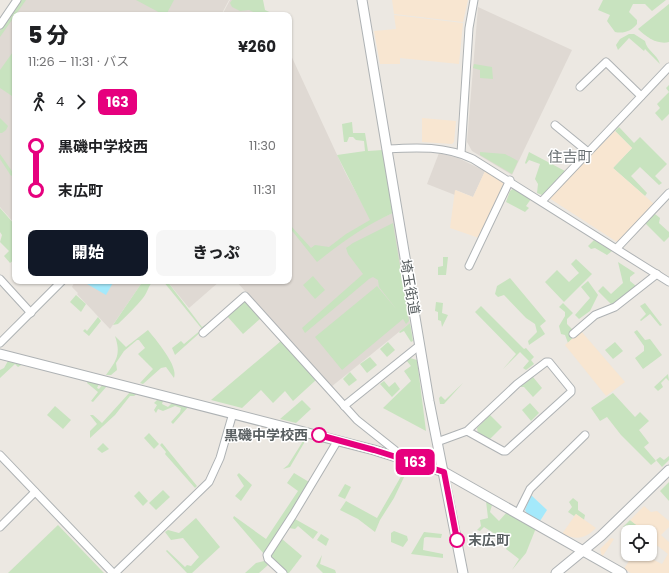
<!DOCTYPE html>
<html lang="ja">
<head>
<meta charset="utf-8">
<style>
	body { margin:0; font-family:Poppins,"Noto Sans JP",sans-serif; background:#f6f6f6; color:#202124; height:100vh; display:flex; flex-direction:column; font-size:15px; white-space:nowrap }
	* { box-sizing:border-box; margin:0 }
	p { font-size:13px; color:#757577 }
	.icon { flex:none; width:22px; height:22px; fill:none; stroke:currentColor; stroke-width:2; stroke-linecap:round; stroke-linejoin:round }
	.map { position:relative; flex:1; overflow:hidden }
	.drawer { position:absolute; left:12px; top:12px; width:280px; height:272px; display:flex; flex-direction:column; background:#fff; border-radius:8px; box-shadow:0 1px 3px #0004 }
	.drawer>* { flex:none }
	.badge { padding:0 8px; border-radius:6px; font-size:14px; line-height:26px }
	.fabs { position:absolute; left:621px; top:525px; display:grid; gap:8px }
	.fabs a { display:grid; place-items:center; width:36px; height:36px; border-radius:8px; background:#fff; box-shadow:0 1px 3px #0004; font-size:20px }
	.map>.badge { position:absolute; translate:-50% -50%; box-shadow:0 0 0 2px #fff }
	.legs { display:flex; align-items:center; gap:6px; height:44px; padding:0 16px; font-size:13px }
	.legs p { margin-inline-start:auto }
	.summary { display:flex; align-items:center; justify-content:space-between; height:68px; padding:0 16px }
	h1 { font-size:22px; font-weight:800; line-height:30px }
	.primary-button { display:flex; gap:8px; margin-top:auto; padding:8px 16px }
	.primary-button a { flex:1; height:46px; border-radius:8px; background:#111827; color:#fff; font-size:16px; font-weight:800; line-height:46px; text-align:center }
	.primary-button a+a { background:#f6f6f6; color:#202124 }
	ul { padding:0 16px; list-style:none }
	li { display:flex; align-items:center; gap:14px; height:44px; font-size:15px }
	li i { display:grid; place-items:center; width:6px; height:100%; margin:0 5px; background:currentColor }
	li i::after { content:''; width:10px; height:10px; margin:-5px; border:3px solid; border-radius:50%; background:#fff }
	li p { margin-inline-start:auto }
	li:first-child i { background:linear-gradient(#0000 50%,currentColor 0) }
	li:last-child i { background:linear-gradient(currentColor 50%,#0000 0) }
	.map>svg:first-child { display:block }
	.education { fill:#dfd9d3 }
	.green { fill:#c8e3bf }
	.sand { fill:#f8e6d1 }
	.water { fill:#a4e9fb }
	.lines { fill:none; stroke-linecap:round; stroke-linejoin:round }
	.minor-casing { stroke:#aeb2b4; stroke-width:9 }
	.tertiary-casing { stroke:#aeb2b4; stroke-width:11 }
	.minor { stroke:#fff; stroke-width:7 }
	.tertiary { stroke:#fff; stroke-width:9 }
	.line-1-casing { stroke:#fff; stroke-width:9 }
	.line-1 { stroke:#e6007e; stroke-width:6 }
	.stop-1-dot { fill:#fff; stroke:#e6007e; stroke-width:2 }
	.labels { text-anchor:middle; stroke-width:3; stroke-linejoin:round; paint-order:stroke }
	.street-label { font-size:14px; fill:#5a6062; stroke:#fff }
	.stop-label { font-size:14px; font-weight:bold; fill:#5a6062; stroke:#fff; text-anchor:end }
	.neighbourhood-label { font-size:15px; fill:#6b7274; stroke:#fff }
</style>
</head>
<body>
<div class="map">
<svg width="669" height="573" viewBox="0 0 669 573">
	<rect width="100%" height="100%" fill="#ece8e2"/>
	<g class="education">
		<path d="M17 0H229L221 15H15V224L0 207V25Z"/>
		<path d="M230 0H239L265 15H222Z"/>
		<path d="M478 7 572 50 512 175 472 151 467 142Z"/>
		<path d="M289 51 345 172 372 222 393 213 410 323 331 387 236 281H289Z"/>
		<path d="M439 153 458 158 485 171 473 197 456 190 455 195 427 184Z"/>
		<path d="M75 281H143L110 329 77 294 78 293 72 287Z"/>
		<path d="M167 281H220L189 308Z"/>
	</g>
	<g class="green">
		<path d="M19 0H26L0 37V31Z"/>
		<path d="M136 0H174L166 15H164Z"/>
		<path d="M232 0H263L265 10 276 15H260L249 10 240 11 232 7 230 3Z"/>
		<path d="M603 0H666L652 11 645 4H633L629 12 637 20V24C631 31 624 34 615 32L607 21 610 15 598 10Z"/>
		<path d="M669 4V42C658 45 646 37 638 29Z"/>
		<path d="M629 34H634L645 41C647 51 657 54 660 64L645 49 644 51 629 38 618 50 616 45 620 39Z"/>
		<path d="M15 49V98L0 88V70Z"/>
		<path d="M474 64 492 67 493 79 480 78V70L473 68Z"/>
		<path d="M669 85V114L662 121 655 113 660 108 657 104 669 92 666 88Z"/>
		<path d="M0 118 8 126 6 130 2 133H0Z"/>
		<path d="M352 122 353 133H365L368 151 383 150 393 213C364 226 342 242 317 262L289 227 291 226 311 248 315 245 329 247 346 234 370 220 337 155 365 151 364 141 356 140 353 137H349L347 142H344L342 124Z"/>
		<path d="M619 127 634 143 640 137 667 164 655 176 662 183 659 185 640 167 631 176 647 193 645 196 613 168 632 148 615 131Z"/>
		<path d="M480 152 505 154 518 161 512 174 480 155Z"/>
		<path d="M529 152 565 171 542 195 537 193 538 184 535 179 540 164 529 160 526 164 525 163Z"/>
		<path d="M0 154 14 174 11 176 0 159Z"/>
		<path d="M514 188 531 199 526 206 529 208 525 212 506 202 510 191Z"/>
		<path d="M0 208 15 225V259L10 263 4 256 9 251 0 242 2 235 0 232Z"/>
		<path d="M655 214 660 218 659 223 669 232V237L664 242 645 223Z"/>
		<path d="M393 223 409 321 406 324 403 319 342 370 315 337 377 286 397 310 379 287 378 280 373 277 369 279 305 333 302 328 363 274 348 254 346 248 353 243Z"/>
		<path d="M594 240 612 251 607 255 595 248 591 249 588 246Z"/>
		<path d="M443 257H448L446 275H438V267L443 266Z"/>
		<path d="M576 259 592 274 564 302 545 282 557 270 569 282 579 273 571 264Z"/>
		<path d="M618 262 635 273 630 277V281L636 286 612 305 598 291 603 286 611 294 623 283Z"/>
		<path d="M313 276 325 290 315 299 303 285Z"/>
		<path d="M510 278 546 321 540 326 545 334 529 345 528 341 537 332 535 324 526 318 504 295 498 297 495 294 497 286Z"/>
		<path d="M143 281H153C148 286 148 292 143 298 136 307 127 315 118 324L113 325Z"/>
		<path d="M163 281H167L202 327 213 320V321L175 355 172 348 181 341 184 344 202 329Z"/>
		<path d="M588 281 598 295 590 311 579 319 575 315 590 298 581 287Z"/>
		<path d="M76 295 86 304 81 312 70 302Z"/>
		<path d="M245 300 261 318 243 334 227 316Z"/>
		<path d="M436 302 443 303 442 313 448 315 442 327 441 321 438 320V312L435 311Z"/>
		<path d="M563 303 573 313 567 319V324L572 329V339L568 343 565 335 561 334 559 326 565 316V312L559 307Z"/>
		<path d="M645 303 662 325 660 326 650 314 641 321 640 320 646 314 640 306Z"/>
		<path d="M481 306 524 349 526 348 534 357 531 360 534 364 526 370 523 368 529 361 520 352 503 369 516 354 475 312Z"/>
		<path d="M98 317 101 321 89 336 83 331 85 329 87 331Z"/>
		<path d="M410 323 413 341 411 342 404 331 400 333 399 332Z"/>
		<path d="M148 330C155 339 179 366 174 378L166 367 161 368 143 384 140 383 153 369 138 354 145 348 139 340H137L124 351 116 363 117 370 111 375H106C117 360 121 354 115 336L126 347Z"/>
		<path d="M637 330 645 340 650 339 662 355 643 369 635 358 644 351V346L634 332Z"/>
		<path d="M281 341 316 380 293 401 285 391 273 403 261 390 242 408 211 400Z"/>
		<path d="M388 342 395 350 387 357 380 349Z"/>
		<path d="M615 342 623 351 613 359 605 350Z"/>
		<path d="M370 357 377 365 367 373 360 364Z"/>
		<path d="M410 358 417 360 426 431 383 408 411 381 404 371 411 366 406 360Z"/>
		<path d="M8 361 23 364 18 367 15 364 0 378V370L4 368Z"/>
		<path d="M350 372 357 380 349 386 343 379Z"/>
		<path d="M668 374 669 381 666 378 661 383 663 387 658 391 654 387Z"/>
		<path d="M533 377 542 388 533 397 524 387H520Z"/>
		<path d="M88 381 99 384 97 388 99 389 103 384 107 386 93 402 91 401 98 392 87 383Z"/>
		<path d="M384 381 389 387 395 382 400 389 392 397 380 384Z"/>
		<path d="M463 383 444 404H440L439 398 441 396 445 400Z"/>
		<path d="M131 391 138 393 134 396H130L115 415 90 438V431L97 424 90 415H93L102 423Z"/>
		<path d="M613 393 635 417 640 412 649 421 639 430 649 443 644 447 656 461 651 465 621 435 607 417 600 421 591 408Z"/>
		<path d="M157 400 163 401 162 404 168 407 172 403 188 407 173 424 171 422 180 412 181 408 175 406 163 411 158 409 156 413 154 410 157 405 154 403Z"/>
		<path d="M302 400 311 409 296 423 280 419Z"/>
		<path d="M530 403 539 413 531 421 522 410Z"/>
		<path d="M55 406 71 420 63 429 47 415Z"/>
		<path d="M490 415 502 427 489 440 478 434 477 428Z"/>
		<path d="M149 433 159 444 154 449 144 438Z"/>
		<path d="M305 438H307L290 467 283 469 288 465Z"/>
		<path d="M103 443 109 449 102 453 97 449Z"/>
		<path d="M162 443 197 486 195 488 165 454 166 452 160 445Z"/>
		<path d="M669 456V460L662 467 656 460 660 457 664 460Z"/>
		<path d="M407 466 429 473 428 475 407 471 394 498 380 520 375 532 358 519 340 510 346 501 377 518Z"/>
		<path d="M239 473 252 485 241 501 235 496 244 486 237 475Z"/>
		<path d="M294 473 309 482 264 554 233 518 234 516 266 539 298 491 287 483Z"/>
		<path d="M669 482V501L660 491Z"/>
		<path d="M345 484 351 487 345 499 338 496Z"/>
		<path d="M163 490 170 497 156 510 149 503Z"/>
		<path d="M139 491 148 501 143 506 134 496Z"/>
		<path d="M573 498 578 502V510L585 515 584 520 576 514 574 516 568 512 572 507 569 502Z"/>
		<path d="M486 501 492 505 490 512 499 521 507 512 536 528 526 553 512 570 519 559 506 549 509 544 503 539 484 527 480 531 477 530 481 526 480 520 488 518Z"/>
		<path d="M196 518 220 547 192 573H187L166 551 167 550 185 567 187 565 191 566 199 557 183 538 171 540 165 532 168 530 179 533Z"/>
		<path d="M295 519 318 532 313 539 298 526 295 529 289 528Z"/>
		<path d="M630 520 645 531 630 532 623 527Z"/>
		<path d="M58 525 104 573H8Z"/>
		<path d="M394 531 407 536 408 540 403 547 391 542V533Z"/>
		<path d="M424 532 442 534 441 538 426 537 424 538 423 550 443 554V558L411 554Z"/>
		<path d="M321 534 329 539 326 546 317 540Z"/>
		<path d="M282 539 302 556 289 573H286L270 557Z"/>
		<path d="M322 555 320 564 335 570 336 573H323L316 566Z"/>
		<path d="M264 561 268 565 259 573H245L256 563Z"/>
	</g>
	<g class="sand">
		<path d="M392 0H468L463 22 394 14Z"/>
		<path d="M394 15 463 23 459 64 400 58V64H380L374 31 396 29Z"/>
		<path d="M422 118 456 121 454 142 452 144 422 142Z"/>
		<path d="M615 131 632 148 613 168 654 204 617 242 549 198Z"/>
		<path d="M485 171 506 182 479 238 450 228 455 190 473 197Z"/>
		<path d="M581 331 625 382 606 396 565 345Z"/>
		<path d="M644 506 651 512 657 511 669 521V527L661 535 669 542V573H631L624 569 633 554H642L662 564 668 554 650 540V532H645L630 520Z"/>
		<path d="M576 514 596 528C585 539 577 540 562 534Z"/>
		<path d="M611 538 614 539 602 557 600 549Z"/>
	</g>
	<g class="water">
		<path d="M82 281H114L106 295Z"/>
		<path d="M531 495 547 510 540 521 527 514 525 510Z"/>
	</g>
	<g class="lines">
		<g class="minor-casing">
			<g id="minor">
				<path d="M0 25 17 0"/>
				<path d="M580 87 606 62 641 96"/>
				<path d="M555 125 588 152"/>
				<path d="M387 149C418 147 445 146 473 159L669 282"/>
				<path d="M461 153 469 28 474 0"/>
				<path d="M542 201 669 67"/>
				<path d="M617 248 669 193"/>
				<path d="M469 266 510 180"/>
				<path d="M0 279 31 313"/>
				<path d="M203 333 245 296 357 420 406 459"/>
				<path d="M573 334 595 315 615 307 657 274"/>
				<path d="M0 343 62 281"/>
				<path d="M344 406 420 345"/>
				<path d="M437 442 467 431 503 451H506L571 392V389L549 362H546L517 384 467 431"/>
				<path d="M0 455 113 573"/>
				<path d="M518 513 530 489 585 435"/>
				<path d="M0 527 35 492"/>
				<path d="M115 573 209 482 220 458 233 413"/>
				<path d="M283 573 268 559 267 555 293 515 338 440"/>
			</g>
		</g>
		<g class="tertiary-casing">
			<g id="tertiary">
				<path d="M362 0 429 401 463 573"/>
				<path d="M0 354 374 450 444 472 622 573"/>
				<path d="M556 573 601 536 669 470"/>
			</g>
		</g>
		<use href="#minor" class="minor"/>
		<use href="#tertiary" class="tertiary"/>
	</g>
	<g class="lines">
		<g class="line-1-casing">
			<path id="line-1" d="M319 435 374 450 444 472 457 540"/>
		</g>
		<use href="#line-1" class="line-1"/>
	</g>
	<g class="stop-1-dot">
		<circle cx="319" cy="435" r="7"/>
		<circle cx="457" cy="540" r="7"/>
	</g>
	<g class="labels">
		<g class="street-label">
			<text transform="translate(410 287) rotate(80)" y="5">埼玉街道</text>
		</g>
		<g class="stop-label">
			<text x="308" y="440">黒磯中学校西</text>
			<text x="468" y="545" text-anchor="start">末広町</text>
		</g>
		<g class="neighbourhood-label">
			<text x="570" y="162">住吉町</text>
		</g>
	</g>
</svg>
<div class="fabs">
<a><svg class="icon" aria-label="locate" viewBox="0 0 24 24"><circle cx="12" cy="12" r="6"/><path d="M12 2v4M12 18v4M2 12h4M18 12h4"/></svg></a>
</div>
<b class="badge" style="left:415px;top:462px;background:#e6007e;color:#fff">163</b>
<section class="drawer">
<div class="summary"><div><h1>5 分</h1><p>11:26 – 11:31 · バス</p></div><b>¥260</b></div>
<div class="legs"><svg class="icon" aria-label="walk" viewBox="0 0 24 24"><circle cx="13" cy="4" r="2"/><path d="M13 8l-2 6 4 7M11 14l-3 7M7 12l3-4h3l4 4"/></svg>4<svg class="icon" aria-label="forward" viewBox="0 0 24 24"><path d="M9 5l7 7-7 7"/></svg><b class="badge" style="background:#e6007e;color:#fff">163</b></div>
<ul>
<li><i style="color:#e6007e"></i><b>黒磯中学校西</b><p>11:30</p></li>
<li><i style="color:#e6007e"></i><b>末広町</b><p>11:31</p></li>
</ul>
<div class="primary-button"><a>開始</a><a>きっぷ</a></div>
</section>
</div>
</body>
</html>
